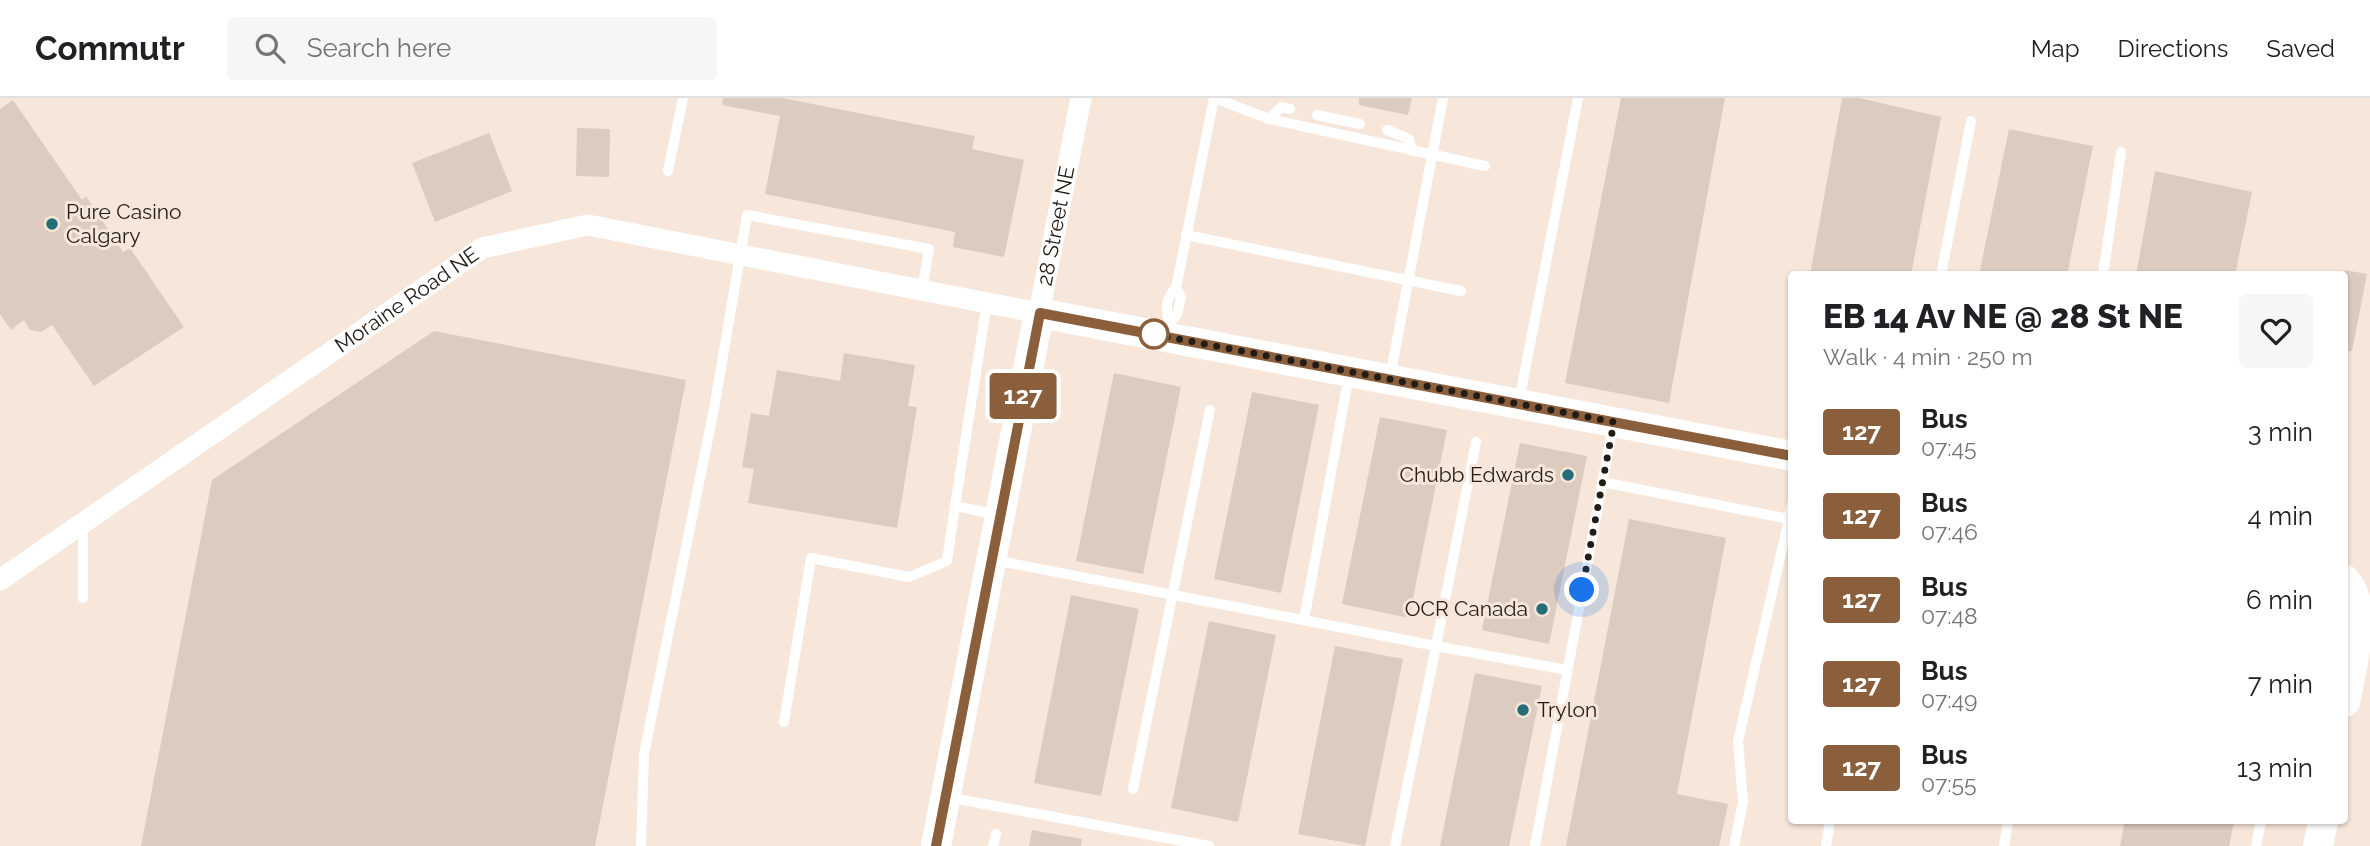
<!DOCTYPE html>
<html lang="en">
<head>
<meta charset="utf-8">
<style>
	body { margin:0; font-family:Raleway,sans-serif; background:#f6f6f6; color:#202124; height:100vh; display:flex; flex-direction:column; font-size:26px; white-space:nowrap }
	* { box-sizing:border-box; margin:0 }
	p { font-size:23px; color:#757577 }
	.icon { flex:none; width:38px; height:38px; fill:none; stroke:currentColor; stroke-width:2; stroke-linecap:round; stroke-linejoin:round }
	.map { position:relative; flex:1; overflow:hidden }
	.details { position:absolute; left:1788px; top:173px; width:560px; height:553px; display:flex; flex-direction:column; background:#fff; border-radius:7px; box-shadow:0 2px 5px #0004 }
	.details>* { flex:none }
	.badge { padding:0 14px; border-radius:5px; font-size:24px; line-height:46px }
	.you { position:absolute; width:35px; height:35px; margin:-18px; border:5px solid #fff; border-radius:50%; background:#1a73e8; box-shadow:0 0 0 10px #1a73e833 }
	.map>.badge { position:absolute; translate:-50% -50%; box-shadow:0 0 0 4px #fff }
	.round { display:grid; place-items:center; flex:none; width:74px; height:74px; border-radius:7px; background:#f6f6f6 }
	.overview { display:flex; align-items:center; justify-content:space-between; height:119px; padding:0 35px }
	h1 { font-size:33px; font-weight:800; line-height:52px }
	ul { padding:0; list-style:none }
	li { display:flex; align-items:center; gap:21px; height:84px; padding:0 35px }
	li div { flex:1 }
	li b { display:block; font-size:26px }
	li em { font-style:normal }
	li .badge { min-width:77px; font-weight:700; text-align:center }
	header { display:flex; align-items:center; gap:42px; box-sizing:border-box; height:98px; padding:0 35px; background:#fff; border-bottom:2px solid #e0e0e0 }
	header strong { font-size:33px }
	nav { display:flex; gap:38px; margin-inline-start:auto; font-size:24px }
	.search { width:490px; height:63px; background:#f6f6f6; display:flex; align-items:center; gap:18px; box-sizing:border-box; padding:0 24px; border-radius:7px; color:#757577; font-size:26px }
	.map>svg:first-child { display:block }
	.building { fill:#dccbbf }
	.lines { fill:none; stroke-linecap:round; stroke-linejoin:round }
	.lane { stroke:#fff; stroke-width:10 }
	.street { stroke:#fff; stroke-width:21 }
	.secondary { stroke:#fff; stroke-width:30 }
	.line-casing { stroke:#fff; stroke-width:16 }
	.line { stroke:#8b5e3c; stroke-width:10 }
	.walk { stroke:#221c17; stroke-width:7; stroke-dasharray:0 12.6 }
	.poi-dot { fill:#256e78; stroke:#f7e6da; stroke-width:2.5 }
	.stop-dot { fill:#fff; stroke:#8b5e3c; stroke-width:3.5 }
	.labels { text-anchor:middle; stroke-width:6; stroke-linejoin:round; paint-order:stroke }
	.poi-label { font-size:21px; fill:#221c17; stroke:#f7e6da; text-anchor:start }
	.street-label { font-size:21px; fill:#221c17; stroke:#f7e6da }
</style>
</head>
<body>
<header>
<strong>Commutr</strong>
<div class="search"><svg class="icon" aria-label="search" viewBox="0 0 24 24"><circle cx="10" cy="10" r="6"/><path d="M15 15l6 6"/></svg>Search here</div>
<nav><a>Map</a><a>Directions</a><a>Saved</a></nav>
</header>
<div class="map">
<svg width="2370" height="748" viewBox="0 0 2370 748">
	<rect width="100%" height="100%" fill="#f7e6da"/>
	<g class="building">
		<path d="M723 0H782L975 38 972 51 1024 62 1004 159 953 149 955 134 765 96 780 18 722 7Z"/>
		<path d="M1359 0H1412L1408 17 1359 7Z"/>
		<path d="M1621 0H1725L1669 305 1565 285Z"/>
		<path d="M1842 0H1859L1941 19 1911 177H1810Z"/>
		<path d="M13 2 82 102 86 98 123 154 130 150 184 229 94 288 52 227 41 234 30 232 24 222 11 232 0 216V11Z"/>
		<path d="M577 30 610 31 609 79 576 78Z"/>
		<path d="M2009 31 2093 48 2067 177H1979Z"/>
		<path d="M489 35 512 93 435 124 412 65Z"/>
		<path d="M2155 73 2252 94 2235 177H2136Z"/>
		<path d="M2345 172 2367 176 2352 253H2345Z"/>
		<path d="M434 233 686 282 595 748H141L212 382Z"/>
		<path d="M844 255 915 267 908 308 917 309 897 430 748 405 754 371 742 369 751 315 769 318 777 272 840 283Z"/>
		<path d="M1114 275 1181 289 1143 476 1076 463Z"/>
		<path d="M1252 294 1319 307 1281 495 1214 481Z"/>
		<path d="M1380 319 1447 332 1409 520 1342 506Z"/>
		<path d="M1520 345 1587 358 1549 546 1482 532Z"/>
		<path d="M1629 421 1726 440 1677 696 1728 706 1719 748H1566Z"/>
		<path d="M1071 497 1139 511 1101 698 1034 685Z"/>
		<path d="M1209 523 1276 537 1238 724 1171 710Z"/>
		<path d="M1335 548 1403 561 1365 748 1298 736Z"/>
		<path d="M1475 575 1542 588 1509 748H1440Z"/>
		<path d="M2125 723H2234L2229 748H2120Z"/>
		<path d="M1032 732 1082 741 1081 748H1029Z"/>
	</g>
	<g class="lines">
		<g class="lane">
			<path d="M1215 0 1269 21 1485 68"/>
			<path d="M1317 17 1360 26"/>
			<path d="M1269 21 1281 9 1290 11"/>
			<path d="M1387 32 1409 41 1412 53"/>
			<path d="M668 73 683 0"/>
			<path d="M1186 137 1461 193"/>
			<path d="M1941 177 1971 23"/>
			<path d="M2103 177 2121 54"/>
			<path d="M987 204 955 408 998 417"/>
			<path d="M1170 224 1177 217 1181 199 1176 190"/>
			<path d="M1168 236C1171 218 1160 205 1176 190L1214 0"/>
			<path d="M1390 279 1443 0"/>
			<path d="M1519 303 1578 0"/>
			<path d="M1476 344 1436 548 1567 572"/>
			<path d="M1602 384 1789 421 1738 643 1743 704 1734 748"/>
			<path d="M1789 421 1792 406"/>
			<path d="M83 425V500"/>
			<path d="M994 462 1436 548 1395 748"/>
			<path d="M1304 522 1349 277"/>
			<path d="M784 624 811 460 909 479 947 463 955 408"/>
			<path d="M1133 691 1210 312"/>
			<path d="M947 699 1209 748"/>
			<path d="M641 748 644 656 714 311 747 117 929 151 922 192"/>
			<path d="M993 748 996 736"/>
			<path d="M1535 748 1613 327"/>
			<path d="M1826 748 1830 723"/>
			<path d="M2004 748 2008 723"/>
			<path d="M2256 748 2261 723"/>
		</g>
		<path class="street" id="s1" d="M0 482 482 150 588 127 1039 215 1081 0"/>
		<g class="secondary">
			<path d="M2345 482C2370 509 2351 571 2345 604"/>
			<path d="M936 748 1039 215 1792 358"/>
			<path d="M2318 748 2323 723"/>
		</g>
	</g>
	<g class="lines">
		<g class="line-casing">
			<path id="line" d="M936 748 1040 215 1792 358"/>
		</g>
		<use href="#line" class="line"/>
		<path class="walk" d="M1154 236 1142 234 1614 324 1582 492"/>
	</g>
	<g class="poi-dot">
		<circle cx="52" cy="126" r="7"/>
		<circle cx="1568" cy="377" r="7"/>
		<circle cx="1542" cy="511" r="7"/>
		<circle cx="1523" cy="612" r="7"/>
	</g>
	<circle class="stop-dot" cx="1154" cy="236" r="14"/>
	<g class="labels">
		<g class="poi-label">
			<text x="66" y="121">Pure Casino<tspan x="66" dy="24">Calgary</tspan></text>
			<text x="1554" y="384" text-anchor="end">Chubb Edwards</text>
			<text x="1528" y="518" text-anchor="end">OCR Canada</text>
			<text x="1537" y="619">Trylon</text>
		</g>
		<g class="street-label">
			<text dy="7" stroke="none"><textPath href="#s1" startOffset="1242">28 Street NE</textPath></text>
			<text dy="7" stroke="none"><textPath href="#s1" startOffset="494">Moraine Road NE</textPath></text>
		</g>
	</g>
</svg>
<div class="you" style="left:1582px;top:492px"></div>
<b class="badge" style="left:1023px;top:298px;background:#8b5e3c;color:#fff">127</b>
<section class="details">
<div class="overview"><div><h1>EB 14 Av NE @ 28 St NE</h1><p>Walk · 4 min · 250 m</p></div><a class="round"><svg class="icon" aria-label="heart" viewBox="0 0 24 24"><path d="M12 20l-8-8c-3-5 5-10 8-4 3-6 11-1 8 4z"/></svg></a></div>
<ul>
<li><span class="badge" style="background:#8b5e3c;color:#fff">127</span><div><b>Bus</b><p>07:45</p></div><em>3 min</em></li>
<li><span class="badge" style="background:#8b5e3c;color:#fff">127</span><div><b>Bus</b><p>07:46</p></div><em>4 min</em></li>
<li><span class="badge" style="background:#8b5e3c;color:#fff">127</span><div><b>Bus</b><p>07:48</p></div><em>6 min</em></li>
<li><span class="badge" style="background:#8b5e3c;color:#fff">127</span><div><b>Bus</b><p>07:49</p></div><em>7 min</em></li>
<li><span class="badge" style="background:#8b5e3c;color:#fff">127</span><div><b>Bus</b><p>07:55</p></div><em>13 min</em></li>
</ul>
</section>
</div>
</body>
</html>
